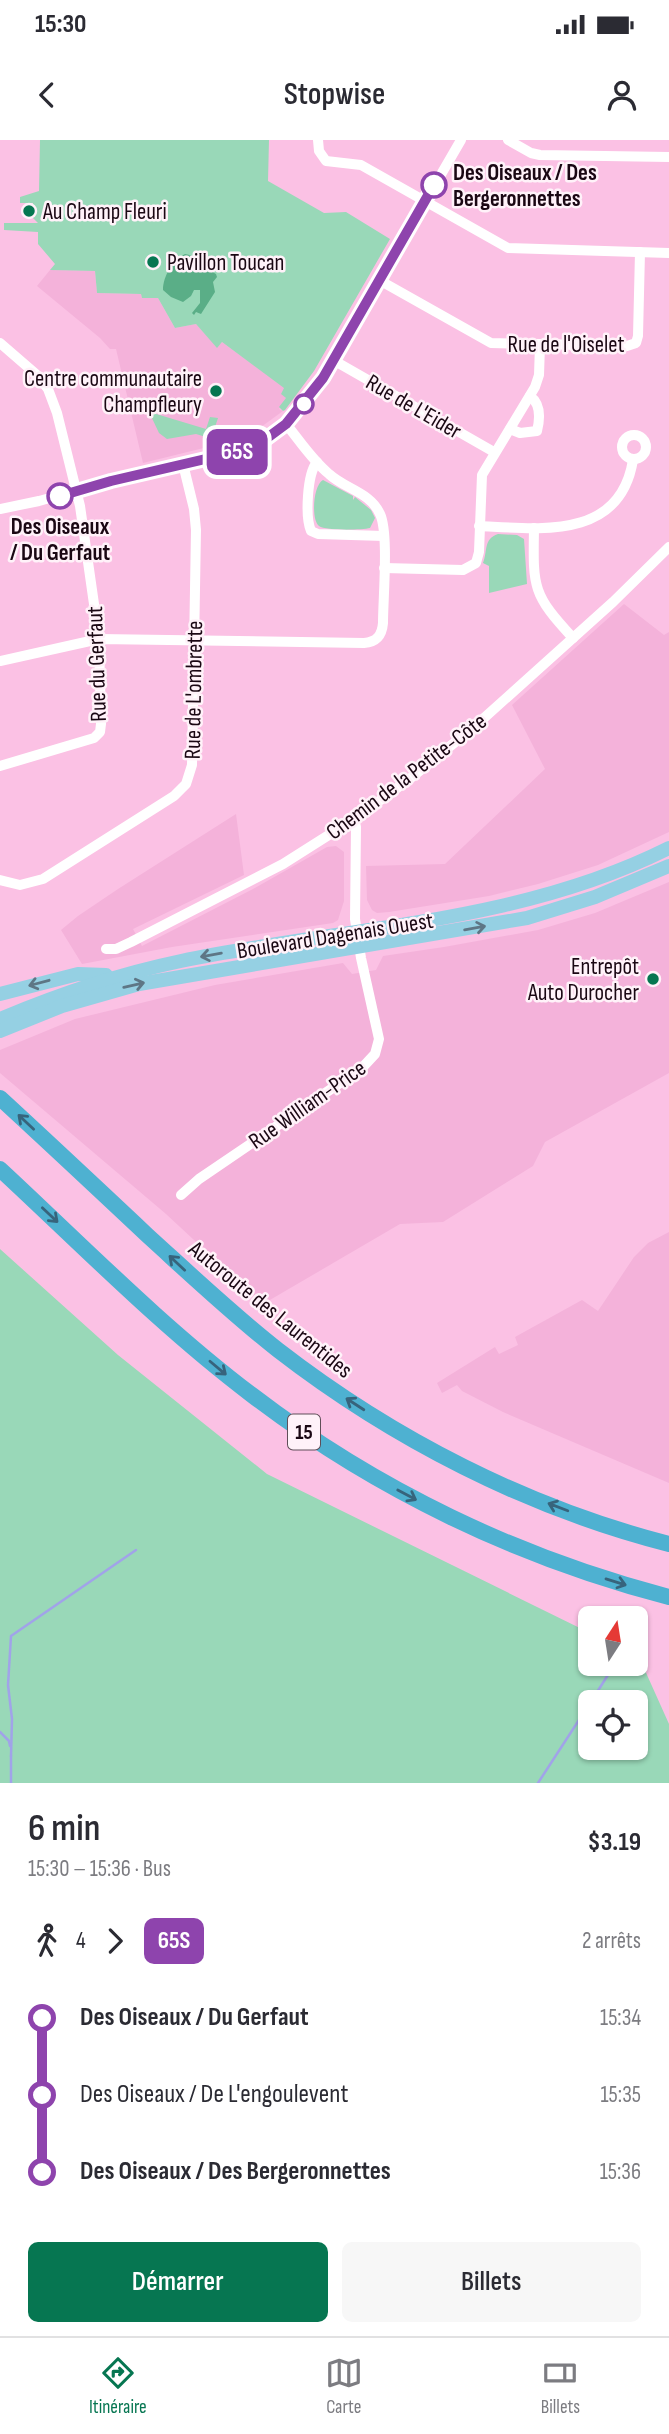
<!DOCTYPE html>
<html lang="fr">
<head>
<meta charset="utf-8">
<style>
	body { margin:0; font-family:"Sofia Sans Condensed",sans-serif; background:#f7f7f7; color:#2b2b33; height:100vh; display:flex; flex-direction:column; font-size:26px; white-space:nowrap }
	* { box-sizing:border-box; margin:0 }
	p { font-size:23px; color:#7c7c81 }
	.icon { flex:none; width:38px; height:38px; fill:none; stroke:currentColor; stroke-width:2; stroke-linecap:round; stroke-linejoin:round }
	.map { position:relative; height:1643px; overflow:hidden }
	.sheet { display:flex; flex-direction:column; background:#fff; flex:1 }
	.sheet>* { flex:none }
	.badge { padding:0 14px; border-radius:10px; font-size:24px; line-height:46px }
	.needle { width:46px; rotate:12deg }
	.tools { position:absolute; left:578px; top:1466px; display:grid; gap:14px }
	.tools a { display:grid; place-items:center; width:70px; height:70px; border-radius:10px; background:#fff; box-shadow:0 2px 5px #0004; font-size:35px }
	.map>.badge { position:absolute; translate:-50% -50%; box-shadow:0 0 0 4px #fff }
	.legs { display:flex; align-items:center; gap:10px; height:77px; padding:0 28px; font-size:23px }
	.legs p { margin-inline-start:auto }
	.overview { display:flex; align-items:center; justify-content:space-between; height:119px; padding:0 28px }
	h1 { font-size:38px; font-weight:600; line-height:52px }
	.action { display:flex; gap:14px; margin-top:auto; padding:14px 28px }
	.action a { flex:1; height:80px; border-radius:10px; background:#067651; color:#fff; font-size:28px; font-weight:600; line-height:80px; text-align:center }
	.action a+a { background:#f7f7f7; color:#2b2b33 }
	ul { padding:0 28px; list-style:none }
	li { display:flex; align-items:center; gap:24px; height:77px; font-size:26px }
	li i { display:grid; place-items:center; width:10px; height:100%; margin:0 9px; background:currentColor }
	li i::after { content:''; width:18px; height:18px; margin:-9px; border:5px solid; border-radius:50%; background:#fff }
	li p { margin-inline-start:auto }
	li:first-child i { background:linear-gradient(#0000 50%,currentColor 0) }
	li:last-child i { background:linear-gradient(currentColor 50%,#0000 0) }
	.status { display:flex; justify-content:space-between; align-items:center; height:49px; padding:0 35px; background:#fff; direction:ltr }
	.status svg { height:19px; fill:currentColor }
	header { display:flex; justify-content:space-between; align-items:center; height:91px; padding:0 28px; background:#fff; font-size:32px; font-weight:600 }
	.menu { display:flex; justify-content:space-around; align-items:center; height:98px; border-top:2px solid #e1e1e2; background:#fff; font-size:19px; color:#7c7c81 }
	.menu a { display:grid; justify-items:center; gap:4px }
	.menu .current { color:#067651 }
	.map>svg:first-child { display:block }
	.built { fill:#f4b2da }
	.green { fill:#99d8b8; fill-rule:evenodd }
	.forest { fill:#5aae87 }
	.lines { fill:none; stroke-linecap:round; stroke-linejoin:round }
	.stream { stroke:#a1a3e9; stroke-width:2.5 }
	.minor { stroke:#fff; stroke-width:10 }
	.major { stroke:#95d0e3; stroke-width:14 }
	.highway { stroke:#4eb1d1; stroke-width:16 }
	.oneway { stroke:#5e7685 }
	.oneway2 { stroke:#37647c }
	.line-1-casing { stroke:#fff; stroke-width:16 }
	.line-1 { stroke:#8e44ad; stroke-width:10 }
	.stop-1-dot { fill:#fff; stroke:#8e44ad; stroke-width:3.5 }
	.poi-dot { fill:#067651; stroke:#fff2f9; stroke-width:2.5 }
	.labels { text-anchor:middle; stroke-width:5; stroke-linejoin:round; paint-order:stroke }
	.shield { fill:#fff2f9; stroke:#5f4e58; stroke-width:2 }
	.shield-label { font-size:21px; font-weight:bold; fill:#1a0713 }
	.stop-label { font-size:23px; font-weight:bold; fill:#1a0713; stroke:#fff2f9; text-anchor:start }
	.poi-label { font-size:23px; fill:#1a0713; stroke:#fff2f9; text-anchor:start }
	.street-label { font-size:23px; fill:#1a0713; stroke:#fff2f9 }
</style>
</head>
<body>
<div class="status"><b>15:30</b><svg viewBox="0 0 49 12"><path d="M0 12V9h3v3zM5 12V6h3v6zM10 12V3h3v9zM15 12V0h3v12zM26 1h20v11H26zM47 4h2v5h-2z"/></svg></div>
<header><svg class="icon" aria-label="back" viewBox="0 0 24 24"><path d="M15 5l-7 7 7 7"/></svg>Stopwise<svg class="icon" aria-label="person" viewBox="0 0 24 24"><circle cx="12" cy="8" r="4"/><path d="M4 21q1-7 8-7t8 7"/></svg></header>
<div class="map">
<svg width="669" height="1643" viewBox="0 0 669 1643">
	<rect width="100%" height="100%" fill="#fbc1e4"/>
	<g class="built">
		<path d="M50 130 95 131 97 153 141 154 142 158H158L175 188 196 184 217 207 222 202 285 248 287 258 279 269 283 271 261 287 232 301 143 323 116 209H110L100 198 37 146Z"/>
		<path d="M624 464 664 495 669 492V692L598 725 538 744 489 756 389 772 377 773 372 770 367 760 366 726 445 724 545 629 512 565Z"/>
		<path d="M236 674 244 735 133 789 142 806 253 749 327 707 336 706 344 712V761L338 780 333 783 172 807 82 824 61 790 78 776 118 749Z"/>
		<path d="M669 742V933L545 1002 533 1026 443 1082 400 1084 263 1164 166 1074 0 933V910L75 879 215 845 343 823 352 834 376 830 383 816 444 807 538 790 595 773Z"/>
		<path d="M669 1092V1343L503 1272 462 1251 457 1245 442 1253 437 1243 495 1207 499 1214 518 1205 515 1197 582 1160 598 1171 634 1117 648 1103Z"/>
	</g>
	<g class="green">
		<path d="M40 0H269L268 41 324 73 346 72 390 99 314 231 285 270 283 271 279 267 286 258 281 254 284 248 222 202 217 208 196 184 175 188 158 158H142L141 154 97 153 95 131 50 130 55 124 38 104V92L4 90V83H38L33 78V63H20V57L39 51Z"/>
		<path d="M153 273 206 289 210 277 218 278 213 293 220 296 219 301 196 294 167 299 159 293 150 274Z"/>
		<path d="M323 340 353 356V360L355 357 371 370 375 378 370 388C362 390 326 391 319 386 311 380 313 345 323 340Z"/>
		<path d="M498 394 517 395 524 399 527 444 489 453V426L483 423C488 411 483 399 498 394Z"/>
		<path d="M0 1109 118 1215 267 1334 590 1493V1524H635V1520L643 1526 669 1584V1643H0ZM590 1563H635V1608H590Z"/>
	</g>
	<path class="forest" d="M185 114C200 117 204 127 216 134L217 137 213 142 215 152 201 174 196 172 194 175 192 173 200 163V150H194L191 156 183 162 171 157 163 150C163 136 173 120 185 114Z"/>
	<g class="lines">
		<g class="stream">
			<path d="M635 1492 640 1484"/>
			<path d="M590 1563 615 1524"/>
			<path d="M0 1592 9 1601 10 1606"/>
			<path d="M11 1616 12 1579 8 1545 11 1496 136 1410"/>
			<path d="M11 1643V1616"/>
			<path d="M538 1643 590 1563"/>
		</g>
		<g class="minor">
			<path d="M318 0 319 11 326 21 361 25 508 108 669 113"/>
			<path d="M508 0 531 13 540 15 669 17"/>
			<path d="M379 140 491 203 627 206 636 203 638 196 640 112"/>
			<path d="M0 203 37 235 48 249 57 273 80 366 99 499 101 584 100 592 94 598 0 626"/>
			<path d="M333 220 494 312"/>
			<path d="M510 289 520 293 537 291C540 279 541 264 530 256"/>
			<circle cx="634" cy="307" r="12"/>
			<path d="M317 322C307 334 305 377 311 391L318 394 384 396"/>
			<path d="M0 369 39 361 111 341 236 312 263 301 286 284 323 238 461 0"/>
			<path d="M479 386C541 389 620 400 633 320"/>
			<path d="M534 388C533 447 532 454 573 498"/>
			<path d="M384 428 463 430 476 423 479 412 482 335 535 247 539 235 540 205"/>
			<path d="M0 521 99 499 364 503C377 502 382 495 383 483 383 458 389 393 380 374 370 352 345 349 329 334 312 320 300 301 286 284"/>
			<path d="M0 740 20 745 43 739 174 656 186 644 192 625 196 390 194 369 183 324"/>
			<path d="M106 809H116L131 802 283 724 354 679 407 641 474 587 613 462 669 407"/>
			<path d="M181 1055 199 1039 362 928 375 914 379 899 361 818 355 779 356 687 354 679"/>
		</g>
		<g class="major">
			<path d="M0 854 78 834 106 835"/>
			<path d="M0 879C59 854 119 834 181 821 344 787 518 784 669 708"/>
			<path d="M0 891 62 866 139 844 527 778 595 757 669 726"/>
		</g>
		<g class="highway">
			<path d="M0 958C49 1003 98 1049 147 1095 190 1134 232 1174 278 1210 393 1299 528 1368 669 1404"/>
			<path d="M0 1029C82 1105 162 1187 252 1255 376 1350 519 1418 669 1457"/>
		</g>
	</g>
	<defs><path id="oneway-shaft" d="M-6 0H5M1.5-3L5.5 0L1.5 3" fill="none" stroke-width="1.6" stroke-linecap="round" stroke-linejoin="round" transform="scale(1.75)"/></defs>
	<g class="oneway">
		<use href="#oneway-shaft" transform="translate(475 788) rotate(-10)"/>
		<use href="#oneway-shaft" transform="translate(211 815) rotate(170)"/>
		<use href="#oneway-shaft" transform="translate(39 843) rotate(165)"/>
		<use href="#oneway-shaft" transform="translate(134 845) rotate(-13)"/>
	</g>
	<g class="oneway2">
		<use href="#oneway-shaft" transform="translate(26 982) rotate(-137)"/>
		<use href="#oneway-shaft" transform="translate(50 1075) rotate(43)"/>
		<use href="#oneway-shaft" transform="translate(177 1123) rotate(-137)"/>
		<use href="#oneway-shaft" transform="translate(218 1228) rotate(40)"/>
		<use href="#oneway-shaft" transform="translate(355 1264) rotate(-147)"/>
		<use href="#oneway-shaft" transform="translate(407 1355) rotate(28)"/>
		<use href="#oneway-shaft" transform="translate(558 1367) rotate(-159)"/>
		<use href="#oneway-shaft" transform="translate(616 1442) rotate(17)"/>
	</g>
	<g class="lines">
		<g class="line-1-casing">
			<path id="line-1" d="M60 356 111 341 240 311 263 301 286 284 323 238 434 45"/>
		</g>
		<use href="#line-1" class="line-1"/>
	</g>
	<g class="stop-1-dot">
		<circle cx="434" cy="45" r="12"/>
		<circle cx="304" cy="264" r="9"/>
		<circle cx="60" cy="356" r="12"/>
	</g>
	<g class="poi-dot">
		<circle cx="29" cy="71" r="7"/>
		<circle cx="153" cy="122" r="7"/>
		<circle cx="216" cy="251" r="7"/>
		<circle cx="653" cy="839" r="7"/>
	</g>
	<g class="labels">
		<rect class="shield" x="288" y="1274.5" width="32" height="35" rx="5"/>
		<g class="shield-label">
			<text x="304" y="1299">15</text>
		</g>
		<g class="stop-label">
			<text x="453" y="40">Des Oiseaux / Des<tspan x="453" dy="26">Bergeronnettes</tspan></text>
			<text x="60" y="394" text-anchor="middle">Des Oiseaux<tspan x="60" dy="26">/ Du Gerfaut</tspan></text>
		</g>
		<g class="poi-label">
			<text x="43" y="79">Au Champ Fleuri</text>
			<text x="167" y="130">Pavillon Toucan</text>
			<text x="202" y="246" text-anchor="end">Centre communautaire<tspan x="202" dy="26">Champfleury</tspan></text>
			<text x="639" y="834" text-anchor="end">Entrepôt<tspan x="639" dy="26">Auto Durocher</tspan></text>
		</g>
		<g class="street-label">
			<text x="566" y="212">Rue de l'Oiselet</text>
			<text transform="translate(414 266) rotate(30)" y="8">Rue de L'Eider</text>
			<text transform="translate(96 524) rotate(-92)" y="8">Rue du Gerfaut</text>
			<text transform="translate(193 550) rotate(-89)" y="8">Rue de L'ombrette</text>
			<text transform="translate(406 636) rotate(-37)" y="8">Chemin de la Petite-Côte</text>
			<text transform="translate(335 795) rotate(-9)" y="8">Boulevard Dagenais Ouest</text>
			<text transform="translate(307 964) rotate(-35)" y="8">Rue William-Price</text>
			<text transform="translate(271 1169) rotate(39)" y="8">Autoroute des Laurentides</text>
		</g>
	</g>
</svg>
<div class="tools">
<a><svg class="needle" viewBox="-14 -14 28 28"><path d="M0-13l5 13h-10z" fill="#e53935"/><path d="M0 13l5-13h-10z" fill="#7c7c81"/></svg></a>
<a><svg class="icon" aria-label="locate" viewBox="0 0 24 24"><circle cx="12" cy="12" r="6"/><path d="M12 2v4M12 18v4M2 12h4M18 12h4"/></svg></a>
</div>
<b class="badge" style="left:237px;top:312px;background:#8e44ad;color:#fff">65S</b>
</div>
<section class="sheet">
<div class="overview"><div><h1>6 min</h1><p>15:30 – 15:36 · Bus</p></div><b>$3.19</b></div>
<div class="legs"><svg class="icon" aria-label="walk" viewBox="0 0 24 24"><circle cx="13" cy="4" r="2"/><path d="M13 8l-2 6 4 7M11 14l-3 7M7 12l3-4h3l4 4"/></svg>4<svg class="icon" aria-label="forward" viewBox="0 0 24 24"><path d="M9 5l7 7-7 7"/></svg><b class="badge" style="background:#8e44ad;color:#fff">65S</b><p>2 arrêts</p></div>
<ul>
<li><i style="color:#8e44ad"></i><b>Des Oiseaux / Du Gerfaut</b><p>15:34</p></li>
<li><i style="color:#8e44ad"></i><span>Des Oiseaux / De L'engoulevent</span><p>15:35</p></li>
<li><i style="color:#8e44ad"></i><b>Des Oiseaux / Des Bergeronnettes</b><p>15:36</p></li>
</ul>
<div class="action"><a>Démarrer</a><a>Billets</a></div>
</section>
<nav class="menu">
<a class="current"><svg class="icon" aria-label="directions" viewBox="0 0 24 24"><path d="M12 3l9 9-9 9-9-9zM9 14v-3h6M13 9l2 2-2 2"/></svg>Itinéraire</a>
<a><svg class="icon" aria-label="map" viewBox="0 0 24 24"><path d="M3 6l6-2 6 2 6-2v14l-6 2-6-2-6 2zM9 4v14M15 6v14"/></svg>Carte</a>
<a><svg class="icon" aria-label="tickets" viewBox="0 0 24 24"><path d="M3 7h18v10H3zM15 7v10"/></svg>Billets</a>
</nav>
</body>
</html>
